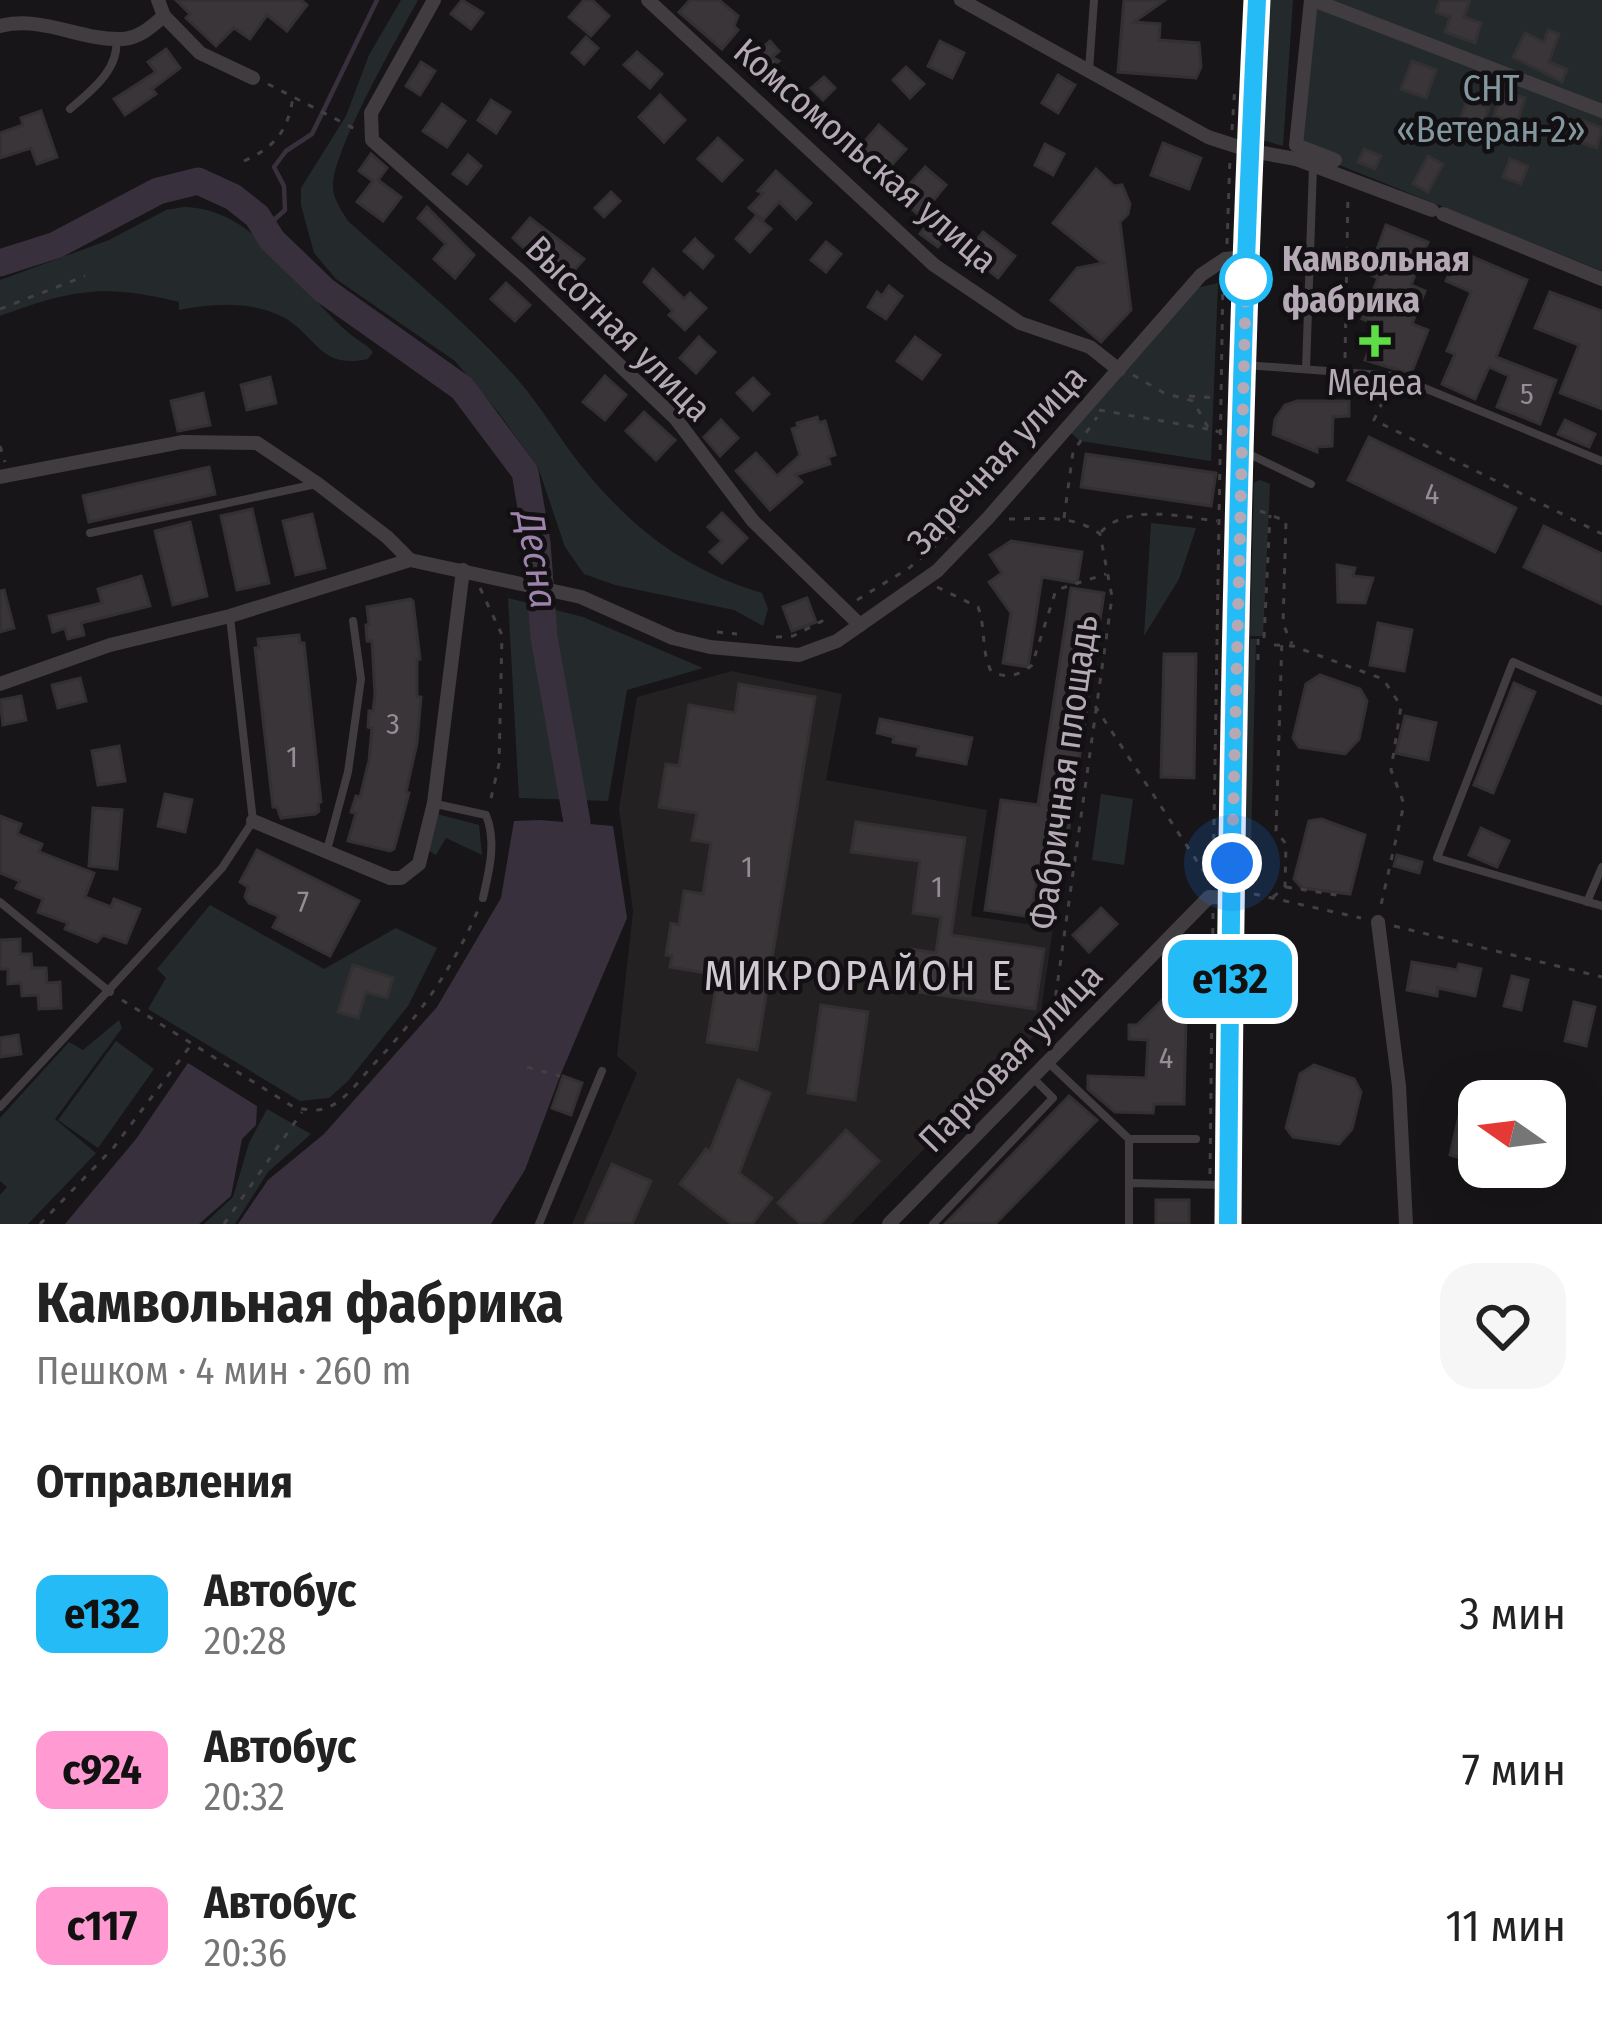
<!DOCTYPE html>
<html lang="ru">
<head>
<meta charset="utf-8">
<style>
	body { margin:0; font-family:"Fira Sans Condensed",sans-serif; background:#f6f6f6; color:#222; height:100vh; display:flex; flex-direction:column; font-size:45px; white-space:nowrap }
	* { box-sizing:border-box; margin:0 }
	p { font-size:39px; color:#767676 }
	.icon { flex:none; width:66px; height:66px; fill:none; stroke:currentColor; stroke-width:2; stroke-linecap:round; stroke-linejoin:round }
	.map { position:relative; height:1224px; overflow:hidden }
	.side { display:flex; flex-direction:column; background:#fff; flex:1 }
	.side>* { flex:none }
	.badge { padding:0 24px; border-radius:18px; font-size:42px; line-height:78px }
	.needle { width:78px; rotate:284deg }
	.fabs { position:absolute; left:1458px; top:1080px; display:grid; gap:24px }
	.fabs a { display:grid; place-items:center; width:108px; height:108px; border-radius:24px; background:#fff; box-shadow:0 12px 48px #0002; font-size:60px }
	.you { position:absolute; width:60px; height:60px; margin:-30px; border:9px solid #fff; border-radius:50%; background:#1a73e8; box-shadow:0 0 0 18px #1a73e833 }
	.map>.badge { position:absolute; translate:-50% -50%; box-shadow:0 0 0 6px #fff }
	h2 { padding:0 36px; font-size:45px; line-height:108px }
	.round { display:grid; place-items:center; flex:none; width:126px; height:126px; border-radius:36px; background:#f6f6f6 }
	.head { display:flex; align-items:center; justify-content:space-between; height:204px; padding:0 36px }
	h1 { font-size:57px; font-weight:700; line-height:90px }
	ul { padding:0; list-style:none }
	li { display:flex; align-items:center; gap:36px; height:156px; padding:0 36px }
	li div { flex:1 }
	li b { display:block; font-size:45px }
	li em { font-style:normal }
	li .badge { min-width:132px; font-weight:700; text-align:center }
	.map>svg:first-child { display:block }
	.built { fill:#242123 }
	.green { fill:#242a2b }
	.water { fill:#39303e }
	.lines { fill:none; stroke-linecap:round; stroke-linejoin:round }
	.stream { stroke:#39303e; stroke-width:4.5 }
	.river { stroke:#39303e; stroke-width:27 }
	.building { fill:#393538; stroke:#333032; stroke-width:3 }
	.path { stroke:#443f44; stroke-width:3; stroke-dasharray:6 9; stroke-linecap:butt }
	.service { stroke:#403c40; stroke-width:8 }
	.minor { stroke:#403c40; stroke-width:14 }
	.secondary { stroke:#4b454b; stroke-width:21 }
	.line-casing { stroke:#fff; stroke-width:27 }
	.line { stroke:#25bbf7; stroke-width:18 }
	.walk { stroke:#b4a9b5; stroke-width:12; stroke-dasharray:0 21.6 }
	.stop-dot { fill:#fff; stroke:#25bbf7; stroke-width:6 }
	.poi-dot { fill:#5fdd47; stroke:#121012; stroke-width:4.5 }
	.labels { text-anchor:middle; stroke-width:9; stroke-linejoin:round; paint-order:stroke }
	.number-label { font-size:30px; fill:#958c96 }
	.park-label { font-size:36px; fill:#82979e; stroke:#121012 }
	.street-label { font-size:36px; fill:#b4a9b5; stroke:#121012 }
	.stop-label { font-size:36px; font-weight:bold; fill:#b4a9b5; stroke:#121012; text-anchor:start }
	.poi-label { font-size:36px; fill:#b4a9b5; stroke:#121012 }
	.water-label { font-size:39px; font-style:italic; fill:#9e84ad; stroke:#121012 }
	.quarter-label { font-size:42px; letter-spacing:3px; fill:#d1c9d2; stroke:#121012 }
</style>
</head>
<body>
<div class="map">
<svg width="1602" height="1224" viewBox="0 0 1602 1224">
	<rect width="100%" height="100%" fill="#171517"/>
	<path class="built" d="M732 671 842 694 826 780 987 810 971 916 1053 928 1038 1032 851 1224H572L637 1073 617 1056 633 911 619 809 637 697Z"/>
	<g class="green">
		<path d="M401 0H418C398 37 332 151 333 187 333 199 342 211 348 221 403 271 461 317 511 372 539 402 558 437 583 468 633 530 686 570 762 593L768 609 763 626 734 610 615 585 584 574 565 547 538 467 498 412 455 361 336 279 314 253 301 205V188L346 116 369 55Z"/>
		<path d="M1263 0H1293L1283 146 1255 138Z"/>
		<path d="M1315 0H1602V271L1302 150Z"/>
		<path d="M184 207C267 209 303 307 367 346L373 352 368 359C318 370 317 334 281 316 250 301 211 303 179 310V302C104 283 70 290 0 316V280L109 240 166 210Z"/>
		<path d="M1218 283 1211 461 1080 441 1069 431 1196 288Z"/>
		<path d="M1260 480 1270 484 1263 636H1250L1254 483Z"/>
		<path d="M1151 523 1196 528 1179 579 1144 636Z"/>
		<path d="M508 598 583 617 703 668 627 690 608 801 519 798Z"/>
		<path d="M1250 639H1256L1251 842H1244Z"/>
		<path d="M1101 794 1133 799 1124 865 1092 860Z"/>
		<path d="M437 814 479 825 482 855 446 838 436 855 426 849Z"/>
		<path d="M210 905 324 969 396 928 437 948 408 1006 348 1081 329 1098 300 1101 148 1009 166 978 157 969Z"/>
		<path d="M119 1020 122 1028 55 1119 96 1153 28 1224H0V1195L7 1187 0 1181V1118L69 1042 83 1050Z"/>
		<path d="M116 1041 154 1069 98 1148 58 1120Z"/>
		<path d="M267 1109 311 1134 268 1172 235 1224H204L233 1197 249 1143Z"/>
	</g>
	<g class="water">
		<path d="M540 820 613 826 627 918 560 1076 525 1170 491 1224H238L268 1180 324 1134 437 1007 501 898 514 821Z"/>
		<path d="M188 1063 257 1106 256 1125 242 1139 231 1196 199 1224H65L136 1139Z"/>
	</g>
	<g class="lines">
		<path class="stream" d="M265 228 285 210 284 186 274 167 286 151 312 134 377 0"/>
		<path class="river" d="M0 263 56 245 158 191 198 181 233 197 257 216 272 240 325 291 462 388 525 472 537 543 544 637 577 822 569 854"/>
	</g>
	<g class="building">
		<path d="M176 0H301L307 5 287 31 267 15 250 39 234 28 216 46 186 18 190 14Z"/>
		<path d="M462 0 483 13 471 29 451 14Z"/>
		<path d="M584 0H592L609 16 591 36 569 17Z"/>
		<path d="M690 0H719L738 16 734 26 738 30 722 49 679 12Z"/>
		<path d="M1124 0H1165L1134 22 1160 24 1159 40 1199 43 1201 67 1196 78 1118 72Z"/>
		<path d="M1440 0H1470L1464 17 1481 23 1475 43 1445 32 1450 17 1436 12Z"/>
		<path d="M1548 30 1559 34 1549 62 1567 69 1562 82 1513 57 1525 33 1544 42Z"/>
		<path d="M586 37 598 48 584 64 572 53Z"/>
		<path d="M770 41 779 51 772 57 779 61 761 76 747 61Z"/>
		<path d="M940 41 964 53 952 78 928 66Z"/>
		<path d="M166 49 180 68 152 89 156 94 125 115 114 99 156 72 148 62Z"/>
		<path d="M637 52 662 74 650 88 624 65Z"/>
		<path d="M1412 61 1436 70 1426 98 1401 89Z"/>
		<path d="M421 62 435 71 420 95 406 86Z"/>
		<path d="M906 67 924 84 910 98 893 80Z"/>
		<path d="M1058 75 1075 85 1058 113 1042 103Z"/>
		<path d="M824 77 835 88 823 100 811 88Z"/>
		<path d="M1502 91 1525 98 1517 123 1494 116Z"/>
		<path d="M660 95 685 120 664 142 639 117Z"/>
		<path d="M1468 99 1489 108 1478 137 1456 128Z"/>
		<path d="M491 100 510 112 496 133 478 120Z"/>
		<path d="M442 104 465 121 447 147 423 131Z"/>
		<path d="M41 111 57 157 37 164 31 148 0 158V133L23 125 21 118Z"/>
		<path d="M1582 120 1602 128 1597 148 1574 140Z"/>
		<path d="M879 125 906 149 886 171 860 147Z"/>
		<path d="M718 138 742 160 722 181 698 159Z"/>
		<path d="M1163 143 1201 158 1189 189 1151 175Z"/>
		<path d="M1045 144 1064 154 1053 175 1035 165Z"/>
		<path d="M1364 149 1381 156 1375 169 1358 162Z"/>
		<path d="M371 154 387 168 378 180 401 197 383 221 357 202 373 181 359 171Z"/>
		<path d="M468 155 481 166 467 184 453 174Z"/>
		<path d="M1428 156 1443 164 1428 192 1413 184Z"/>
		<path d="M1510 159 1528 166 1521 184 1503 177Z"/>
		<path d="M925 167 946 185 928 207 953 227 938 247 920 234 928 223 904 202 913 190 908 186Z"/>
		<path d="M1096 169 1114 186 1122 185 1130 204 1128 214 1120 222 1131 310 1101 342 1051 300 1077 268 1103 263 1053 223Z"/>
		<path d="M776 171 811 203 796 219 779 202 763 220 749 208 763 193 758 191Z"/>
		<path d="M611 192 620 201 604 217 595 208Z"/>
		<path d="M427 207 474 255 455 278 434 259 446 244 418 218Z"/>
		<path d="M756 216 771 229 750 252 736 239Z"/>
		<path d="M530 218 584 259 562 284 513 238Z"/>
		<path d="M1386 225 1428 242 1411 285 1425 291 1412 324 1428 330 1411 374 1365 360 1378 325 1362 319 1378 278 1368 274Z"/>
		<path d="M983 232 1015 256 998 278 966 253Z"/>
		<path d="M695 239 713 256 703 268 684 251Z"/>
		<path d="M826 242 841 254 826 272 811 260Z"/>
		<path d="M1459 251 1527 280 1496 357 1556 380 1540 424 1497 407 1509 376 1489 367 1475 399 1442 384 1455 354 1447 351 1471 292 1446 281Z"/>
		<path d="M653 269 684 299 690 293 706 308 685 330 669 315 673 311 644 282Z"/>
		<path d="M506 283 530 305 515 321 491 299Z"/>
		<path d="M889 286 902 296 886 319 868 307 877 292 882 296Z"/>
		<path d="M1550 292 1602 311V409L1560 393 1579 345 1535 328Z"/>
		<path d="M699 337 715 352 696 373 680 358Z"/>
		<path d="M915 337 940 355 922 379 897 361Z"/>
		<path d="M605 376 626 395 605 420 583 402Z"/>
		<path d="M270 377 276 403 247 410 241 385Z"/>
		<path d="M753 378 769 394 753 410 737 393Z"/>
		<path d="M203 393 210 425 178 431 171 401Z"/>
		<path d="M1297 401H1349V416L1333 417 1332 446 1317 447V452L1273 434 1275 419 1285 405Z"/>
		<path d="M644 412 675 440 656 460 626 431Z"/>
		<path d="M817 417 819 423 825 421 835 455 828 457 830 464 795 475 802 482 770 510 736 471 756 453 777 476 800 455 792 429 798 427 797 423Z"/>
		<path d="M721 420 738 438 720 456 704 437Z"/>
		<path d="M1565 420 1595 434 1589 447 1558 434Z"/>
		<path d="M1369 437 1516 508 1495 552 1348 480Z"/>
		<path d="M1086 454 1216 473 1211 506 1081 487Z"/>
		<path d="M209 467 215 494 89 522 83 496Z"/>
		<path d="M252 509 269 583 237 590 221 516Z"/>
		<path d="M722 513 747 538 722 563 710 552 722 541 708 527Z"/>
		<path d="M312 514 325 568 296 575 283 521Z"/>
		<path d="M190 522 207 596 173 605 155 531Z"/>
		<path d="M1544 526 1602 554V604L1524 567Z"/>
		<path d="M1011 541 1082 552 1077 583 1042 577 1028 667 1003 663 1011 613 989 582 1002 573 990 555Z"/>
		<path d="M1337 565 1355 568 1353 576 1373 578 1365 603 1338 602Z"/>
		<path d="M141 576 150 606 81 623 84 635 68 639 65 628 53 632 49 616 102 603 98 589Z"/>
		<path d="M1071 588 1104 593 1062 874 1038 870 1031 917 985 910 1001 800 1038 805Z"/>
		<path d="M4 590 14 628 0 632V591Z"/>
		<path d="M807 598 816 622 792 631 783 607Z"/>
		<path d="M410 599 413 601 420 659 417 660V697H421L417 743 406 792 409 793 394 849 390 851 348 841 356 813 351 812 356 796 360 797 369 761 372 728 368 727 369 711H373L375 694 372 641H367L366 625 369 624 367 607Z"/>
		<path d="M1378 623 1412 630 1404 671 1370 665Z"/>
		<path d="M299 635 300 643H304L321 802 318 803 319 811 315 814 281 818 277 807H273L255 648H259L258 639Z"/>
		<path d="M1164 654H1196L1194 778 1161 777Z"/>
		<path d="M1320 675 1360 689 1367 701 1359 739 1345 754 1299 747 1293 738 1306 684Z"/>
		<path d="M80 678 86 701 58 708 52 685Z"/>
		<path d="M1514 683 1535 692 1493 793 1474 785Z"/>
		<path d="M739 684 815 697 757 1050 707 1042 718 975 670 967 672 956 666 955 671 923 679 925 684 891 703 894 711 843 692 840 697 813 659 807 666 764 679 766 689 705 735 713Z"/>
		<path d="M21 696 26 720 3 725 0 700Z"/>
		<path d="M1405 716 1436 723 1428 760 1396 753Z"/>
		<path d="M880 719 972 738 966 764 917 755 919 747 893 742 894 737 877 733Z"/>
		<path d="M119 746 125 781 98 785 92 751Z"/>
		<path d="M165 794 192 800 185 832 158 826Z"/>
		<path d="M93 808 122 810 117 869 89 866Z"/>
		<path d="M0 816 21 824 17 834 42 844 39 852 94 873 85 897 111 907 114 899 140 909 126 943 103 935 97 942 65 929 68 923 38 912 43 899 16 888 20 881 0 873Z"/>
		<path d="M1321 819 1365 835 1350 894 1302 888 1294 879 1309 821Z"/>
		<path d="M856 822 965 838 951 935 1044 949 1035 1009 905 990 911 949 936 953 941 917 913 913 920 861 851 852Z"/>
		<path d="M1481 828 1509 841 1497 867 1469 855Z"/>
		<path d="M257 850 359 901 330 956 273 927 279 916 249 903 245 897 248 887 240 882Z"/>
		<path d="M1397 855 1422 862 1419 873 1394 866Z"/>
		<path d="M1101 908 1117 924 1089 952 1073 935Z"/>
		<path d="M20 939V954H31L32 968H46L47 983 60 982 61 1008 39 1009 38 995 22 996 21 983 8 984V969H0V940Z"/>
		<path d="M1412 962 1457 970 1459 964 1481 969 1475 996 1438 988 1437 996 1407 990Z"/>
		<path d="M353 965 393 978 387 998 366 992 358 1018 338 1012Z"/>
		<path d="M1187 976 1184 1104H1154L1153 1113 1115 1112 1088 1089V1076L1146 1078 1148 1040 1129 1039V1025H1137Z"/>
		<path d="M1512 976 1528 980 1521 1010 1504 1006Z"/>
		<path d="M1574 1002 1595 1007 1586 1046 1565 1041Z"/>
		<path d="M821 1005 868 1012 855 1100 808 1093Z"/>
		<path d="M18 1035 21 1054 0 1057V1038Z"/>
		<path d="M1314 1065 1354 1079 1361 1092 1352 1129 1339 1144 1293 1137 1286 1128 1300 1074Z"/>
		<path d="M563 1076 582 1083 571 1115 552 1108Z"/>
		<path d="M738 1080 770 1093 739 1173 772 1198 752 1224H732L680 1184 706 1149 710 1151Z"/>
		<path d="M1069 1096 1097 1120 995 1224H945Z"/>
		<path d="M1459 1116 1479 1121 1472 1161 1450 1155Z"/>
		<path d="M846 1130 879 1161 820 1224H801L778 1203Z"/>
		<path d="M612 1164 651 1181 632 1224H585Z"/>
		<rect x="1156" y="1200" width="33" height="24"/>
	</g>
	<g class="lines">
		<g class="path">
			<path d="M268 84 355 129"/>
			<path d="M1232 130 1235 85"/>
			<path d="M244 161C275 147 288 131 293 97"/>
			<path d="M1227 244 1230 157"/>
			<path d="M0 309 85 276"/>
			<path d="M1345 358 1348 194"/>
			<path d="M1133 375 1164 393 1193 401 1209 429 1226 434"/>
			<path d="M1389 388 1374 420 1602 534"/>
			<path d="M1189 396 1217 398"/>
			<path d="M1099 410 1208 429"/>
			<path d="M0 446 5 462"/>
			<path d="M1260 511 1286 521 1283 624 1292 644"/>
			<path d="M1064 518 1073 452 1097 417"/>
			<path d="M1009 519C1042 519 1073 514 1100 534L1112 597 1050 1036"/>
			<path d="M1101 532C1128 503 1182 517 1217 521"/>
			<path d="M937 587 978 607C986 628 981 651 991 671 1006 679 1019 676 1032 665L1056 590 1106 574"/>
			<path d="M480 588 502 635 499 764 489 807"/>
			<path d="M857 600 909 568 960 525"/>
			<path d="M717 632 737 634"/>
			<path d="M776 637 793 636 828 618"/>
			<path d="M1264 638 1270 515"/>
			<path d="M1274 645 1293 646 1383 679 1401 706 1391 770 1404 804 1381 905"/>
			<path d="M1258 660V638"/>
			<path d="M1095 706 1212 884"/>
			<path d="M1213 885 1223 277"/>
			<path d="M1286 887 1343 896"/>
			<path d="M1254 894 1361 918"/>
			<path d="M1273 897 1285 887 1286 844 1276 831 1282 638"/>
			<path d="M1394 926 1602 977"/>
			<path d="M122 1000 292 1106C302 1110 319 1112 329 1107 345 1100 360 1080 371 1067 417 1019 451 972 478 910"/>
			<path d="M527 1067 560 1076"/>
			<path d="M1210 1174 1213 913"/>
			<path d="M40 1224 114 1147 191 1045"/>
			<path d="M224 1224 302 1112"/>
		</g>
		<g class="service">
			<path d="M1089 70 1094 0"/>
			<path d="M70 109C91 91 120 69 116 39"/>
			<path d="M1245 365 1395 376 1602 461"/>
			<path d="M1306 369 1313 167"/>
			<path d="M1247 453 1311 484"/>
			<path d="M90 533 316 484"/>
			<path d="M1602 701 1513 662 1437 858 1602 906"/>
			<path d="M436 804 486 815C497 842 489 871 483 898"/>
			<path d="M327 850 348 772 361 679 353 621"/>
			<path d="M0 902 110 992"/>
			<path d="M1587 902 1602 867"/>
			<path d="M1049 1063 1129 1139V1183"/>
			<path d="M0 1107 222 868 253 821 230 617"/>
			<path d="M1129 1139H1196"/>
			<path d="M539 1224 602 1071"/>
			<path d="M933 1224 1053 1098 1033 1078"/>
			<path d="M1129 1224V1183L1224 1185"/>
		</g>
		<g class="minor">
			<path d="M434 0 371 113 372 140 526 276 676 419 753 521 860 625"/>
			<path d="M648 0 934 265 1020 323 1090 347 1119 370"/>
			<path d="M961 0 1208 137 1251 151 1296 159 1432 210"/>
			<path d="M1311 0 1296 145 1335 160"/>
			<path d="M1313 0 1602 111"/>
			<path d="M164 16 200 53 253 78"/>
			<path d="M0 26C43 15 80 41 123 39 140 38 152 26 164 16L158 0"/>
			<path d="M1443 214 1602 279"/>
			<path d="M0 477 182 442 257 443 318 484 387 537 410 560"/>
			<path d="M0 684 110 645 230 616 410 560 581 597 673 638 710 647 799 655 837 641 937 571 988 518 1201 275 1225 259 1246 257"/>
			<path d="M253 821 390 878H401L419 864 434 803 463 570"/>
			<path d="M1378 922 1399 1086 1406 1224"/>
			<path d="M889 1224 1209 897 1231 898"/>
		</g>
		<path class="secondary" d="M1228 1224 1244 364 1257 0"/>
	</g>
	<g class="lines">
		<g class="line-casing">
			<path id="line" d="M1228 1224C1231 816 1237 407 1257 0"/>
		</g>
		<use href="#line" class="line"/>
		<path class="walk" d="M1232 863 1246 279"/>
	</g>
	<circle class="stop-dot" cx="1246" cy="279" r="24"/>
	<path class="poi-dot" d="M1369 323h12v12h12v12h-12v12h-12v-12h-12v-12h12z"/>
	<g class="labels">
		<g class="number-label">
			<text x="1527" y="404">5</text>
			<text x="1432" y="504">4</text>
			<text x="393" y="734">3</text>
			<text x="292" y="767">1</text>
			<text x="747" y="877">1</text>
			<text x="937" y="897">1</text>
			<text x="303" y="912">7</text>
			<text x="1166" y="1068">4</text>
		</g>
		<g class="park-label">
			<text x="1491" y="101">СНТ<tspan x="1491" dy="41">«Ветеран-2»</tspan></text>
		</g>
		<g class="street-label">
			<text transform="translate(866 155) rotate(41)" y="13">Комсомольская улица</text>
			<text transform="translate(619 328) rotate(45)" y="13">Высотная улица</text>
			<text transform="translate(996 459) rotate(-47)" y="13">Заречная улица</text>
			<text transform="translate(1063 772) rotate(-82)" y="13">Фабричная площадь</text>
			<text transform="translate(1010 1057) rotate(-46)" y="13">Парковая улица</text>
		</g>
		<g class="stop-label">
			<text x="1282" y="271">Камвольная<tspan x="1282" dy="41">фабрика</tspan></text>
		</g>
		<g class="poi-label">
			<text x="1375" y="395">Медеа</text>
		</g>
		<g class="water-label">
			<text transform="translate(538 560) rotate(81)" y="14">Десна</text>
		</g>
		<g class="quarter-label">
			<text x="859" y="990">МИКРОРАЙОН Е</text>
		</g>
	</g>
</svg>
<div class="fabs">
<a><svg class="needle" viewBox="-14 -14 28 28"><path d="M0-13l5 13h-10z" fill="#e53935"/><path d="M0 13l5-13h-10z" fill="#767676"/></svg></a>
</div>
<div class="you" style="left:1232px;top:863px"></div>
<b class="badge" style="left:1230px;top:979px;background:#25bbf7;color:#111">е132</b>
</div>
<section class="side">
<div class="head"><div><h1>Камвольная фабрика</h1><p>Пешком · 4 мин · 260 m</p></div><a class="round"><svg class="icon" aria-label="heart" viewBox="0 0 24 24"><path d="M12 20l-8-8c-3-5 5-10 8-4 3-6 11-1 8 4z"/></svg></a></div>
<h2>Отправления</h2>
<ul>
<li><span class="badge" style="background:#25bbf7;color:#111">е132</span><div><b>Автобус</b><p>20:28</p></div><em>3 мин</em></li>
<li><span class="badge" style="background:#ff9ad2;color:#111">с924</span><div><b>Автобус</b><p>20:32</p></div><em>7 мин</em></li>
<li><span class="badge" style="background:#ff9ad2;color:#111">с117</span><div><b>Автобус</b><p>20:36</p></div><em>11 мин</em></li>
</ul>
</section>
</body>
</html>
